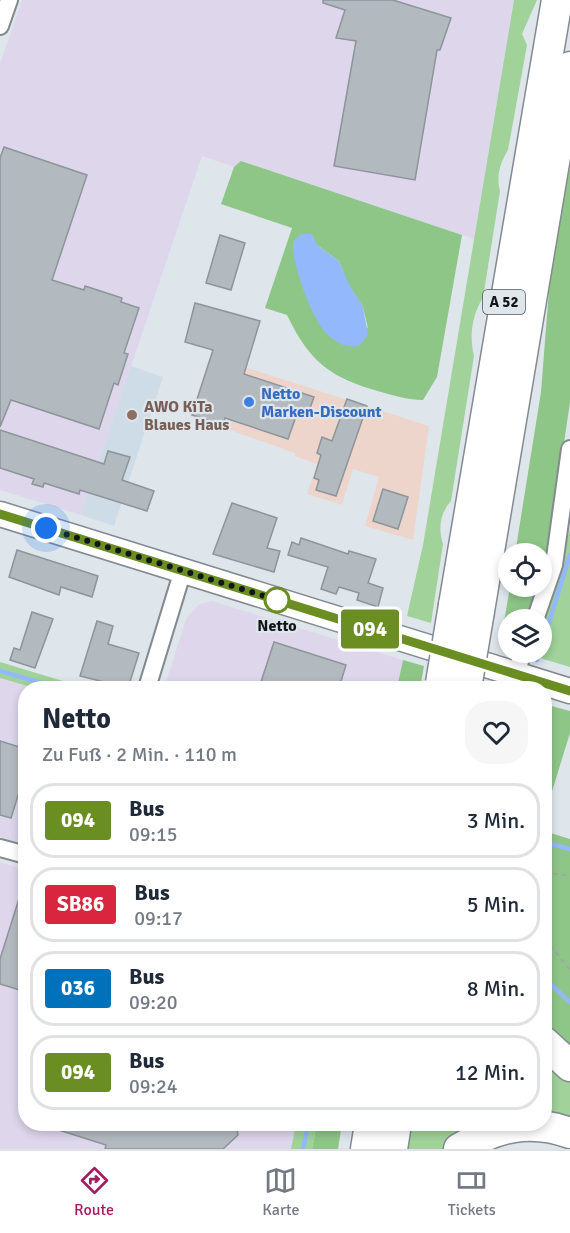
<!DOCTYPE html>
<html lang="de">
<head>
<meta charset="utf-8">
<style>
	body { margin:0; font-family:Signika,sans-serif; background:#f6f6f7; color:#1f2937; height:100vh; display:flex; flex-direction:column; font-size:22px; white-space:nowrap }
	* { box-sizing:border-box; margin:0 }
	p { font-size:20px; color:#747a83 }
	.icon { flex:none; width:33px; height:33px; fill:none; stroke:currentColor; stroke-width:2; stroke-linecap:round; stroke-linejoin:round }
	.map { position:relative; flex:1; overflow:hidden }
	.drawer { position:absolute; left:18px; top:681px; width:534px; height:450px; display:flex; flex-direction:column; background:#fff; border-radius:24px; box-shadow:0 3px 9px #0003 }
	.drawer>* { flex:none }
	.badge { padding:0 12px; border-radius:4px; font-size:21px; line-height:39px }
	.fabs { position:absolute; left:498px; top:543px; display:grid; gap:12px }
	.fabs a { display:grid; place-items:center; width:54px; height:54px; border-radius:50%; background:#fff; box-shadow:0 3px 9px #0003; font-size:30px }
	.you { position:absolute; width:30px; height:30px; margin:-15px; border:4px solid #fff; border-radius:50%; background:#1a73e8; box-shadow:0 0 0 9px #1a73e833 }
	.map>.badge { position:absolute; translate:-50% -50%; box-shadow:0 0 0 3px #fff }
	.round { display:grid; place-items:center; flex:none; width:63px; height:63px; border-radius:24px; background:#f6f6f7 }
	.headline { display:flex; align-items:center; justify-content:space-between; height:102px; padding:0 24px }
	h1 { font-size:28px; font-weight:700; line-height:45px }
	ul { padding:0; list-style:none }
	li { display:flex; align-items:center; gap:18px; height:75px; margin:0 12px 9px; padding:0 12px; border:3px solid #e0e1e3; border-radius:24px }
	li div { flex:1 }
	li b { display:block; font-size:22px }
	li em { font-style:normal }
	li .badge { min-width:66px; font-weight:700; text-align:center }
	.tab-bar { display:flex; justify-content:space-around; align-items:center; height:84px; border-top:2px solid #e0e1e3; background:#fff; font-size:16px; color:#747a83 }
	.tab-bar a { display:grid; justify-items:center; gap:3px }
	.tab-bar .selected { color:#a51a61 }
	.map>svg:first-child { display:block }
	.commercial { fill:#edd5cb }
	.industrial { fill:#ded7ec }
	.built { fill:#cddce7 }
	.green { fill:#a0d29a }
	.forest { fill:#8ec687; fill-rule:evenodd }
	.water { fill:#93b9fc }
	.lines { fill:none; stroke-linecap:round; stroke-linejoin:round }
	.stream { stroke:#93b9fc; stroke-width:4.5 }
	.building { fill:#b2bac0; stroke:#8d949a; stroke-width:1.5 }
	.street-casing { stroke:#838a90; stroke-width:20 }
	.secondary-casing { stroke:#838a90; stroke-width:27 }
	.highway-casing { stroke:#838a90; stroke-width:33 }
	.path { stroke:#a0a6ab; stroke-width:2; stroke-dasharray:4.5 4.5; stroke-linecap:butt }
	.street { stroke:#fff; stroke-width:16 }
	.secondary { stroke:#fff; stroke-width:24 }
	.highway { stroke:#fff; stroke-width:30 }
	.highway-bridge-casing { stroke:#838a90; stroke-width:33; stroke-linecap:butt }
	.highway-bridge { stroke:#fff; stroke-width:30 }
	.line-casing { stroke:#fff; stroke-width:14 }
	.line { stroke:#6b8e23; stroke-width:9 }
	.walk { stroke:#131618; stroke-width:6; stroke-dasharray:0 10.8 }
	.shop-dot { fill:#3f7fe0; stroke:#dee6ec; stroke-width:2 }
	.education-dot { fill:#8d6e63; stroke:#dee6ec; stroke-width:2 }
	.stop-dot { fill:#fff; stroke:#6b8e23; stroke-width:3 }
	.labels { text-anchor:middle; stroke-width:4.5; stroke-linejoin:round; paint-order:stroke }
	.shield { fill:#dee6ec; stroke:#505458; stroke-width:1.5 }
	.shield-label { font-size:15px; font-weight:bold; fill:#131618 }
	.shop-label { font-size:16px; font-weight:bold; fill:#366cbe; stroke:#dee6ec; text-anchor:start }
	.education-label { font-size:16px; font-weight:bold; fill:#785e54; stroke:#dee6ec; text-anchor:start }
	.stop-label { font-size:16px; font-weight:bold; fill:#131618; stroke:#dee6ec }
</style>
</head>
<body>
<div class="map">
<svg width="570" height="1149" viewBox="0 0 570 1149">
	<rect width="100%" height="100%" fill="#dee6ec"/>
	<path class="commercial" d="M210 356 429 426 413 540 365 526 379 477 353 469 342 505 307 494 317 464 295 456V453L190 416Z"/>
	<g class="industrial">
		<path d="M22 0H514L474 239 242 161 234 167 202 156 81 515 0 490V64Z"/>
		<path d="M212 601 403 660 397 688H164L186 619 199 604Z"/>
		<path d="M0 678 34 688H26L25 845 0 837Z"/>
		<path d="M0 862 25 870 26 1124H296L291 1149H0Z"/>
	</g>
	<path class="built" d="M131 366 163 377 114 526 81 515Z"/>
	<g class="green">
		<path d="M514 0H537L522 34 527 45 508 150C500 163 496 176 500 191L483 298C472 314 469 337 474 356L451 501C440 513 438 529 443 544L431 623 407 616 423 545Z"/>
		<path d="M570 529V667L530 655 531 653 542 652V623Z"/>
		<path d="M0 662 86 688H34L0 678Z"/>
		<path d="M544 1050 570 1075V1129L545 1122Z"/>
		<path d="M296 1124H317L312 1149H291Z"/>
		<path d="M411 1124H498L450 1149H407Z"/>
	</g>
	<g class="forest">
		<path d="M241 161 462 235 437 377 423 400C408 400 396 396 381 392 331 378 310 363 287 315L265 308 292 228 221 204 234 167ZM317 245 339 261 348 284 363 307 368 329Z"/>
		<path d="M570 166V402L551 532 542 581V554H515L541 392 550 277Z"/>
		<path d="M510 587H539L528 619 508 620V648L500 645Z"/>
		<path d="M403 660 424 666 420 688H397Z"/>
		<path d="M544 704 570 711V733L545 814Z"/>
		<path d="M544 831 570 839V1047L545 1023Z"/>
		<path d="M317 1124H342L338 1149H312Z"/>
	</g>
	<path class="water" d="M301 234H312L317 245 339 261 349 284 363 307 368 335 359 346C348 348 338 344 329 336 313 323 291 262 293 242Z"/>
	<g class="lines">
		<g class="stream">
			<path d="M542 645 570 555"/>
			<path d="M537 660 539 652"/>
			<path d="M0 671 58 688"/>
			<path d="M544 842 570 849"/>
			<path d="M544 978 570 1002"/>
			<path d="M303 1149 308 1124"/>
		</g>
	</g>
	<g class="building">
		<path d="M323 0H393L451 18 440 50H437L415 180 334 166 356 41 336 38 345 10 323 3Z"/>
		<path d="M4 147 87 175 52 280 84 290 85 286 122 298 121 302 139 308 124 353 128 354 118 385 114 383 99 429 11 400 0 427V158Z"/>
		<path d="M220 235 245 243 231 290 206 283Z"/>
		<path d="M195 303 260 321 244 374 314 397 309 411 299 408 288 439 225 418 223 425 192 415 213 350 185 342Z"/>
		<path d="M347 399 367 406 336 496 316 490 319 480 314 478 321 455 317 453 322 437 332 441Z"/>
		<path d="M0 430 104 464 108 451 130 457 122 480 154 491 147 511 80 490 79 494 44 483 43 487 32 484 34 479 0 468Z"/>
		<path d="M383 489 408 497 398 529 373 521Z"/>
		<path d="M232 503 277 518 267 548 280 551 274 572 213 554Z"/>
		<path d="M301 538 348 554 349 551 376 559 368 583 383 588 378 607 357 600 359 593 339 587 336 594 321 589 328 567 288 555 292 542 299 545Z"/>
		<path d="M17 550 98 576 92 597 61 587 59 595 9 577Z"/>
		<path d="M32 612 53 619 35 668 10 660 14 648 20 650Z"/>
		<path d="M97 621 113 626 108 644 139 653 128 688 80 676Z"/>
		<path d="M274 642 346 665 339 688H259Z"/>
		<path d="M0 741 26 749V770L11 818 0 815Z"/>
		<path d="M23 886H26V992L0 984V959Z"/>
		<path d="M46 1124H236L238 1135 223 1149H105L106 1145 46 1126Z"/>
	</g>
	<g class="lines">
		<g class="street-casing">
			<g id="street">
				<path d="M0 26 9 0"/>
				<path d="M535 620 554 565 570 449"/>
				<path d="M516 674 523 652"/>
				<path d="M147 688 183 570"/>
				<path d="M0 848 26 855"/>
			</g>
		</g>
		<g class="secondary-casing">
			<path id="secondary" d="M0 514 570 691"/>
		</g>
		<g class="highway-casing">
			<g id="highway">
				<path d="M454 605 557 0"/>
				<path d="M479 611 570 67"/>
				<path d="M544 1042 570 1066"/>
				<path d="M366 1149 370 1124"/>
				<path d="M392 1149 396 1124"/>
				<path d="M459 1149C496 1127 529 1118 570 1133"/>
			</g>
		</g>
		<g class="path">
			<path d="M544 872 570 876"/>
			<path d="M544 938 570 970"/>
		</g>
		<use href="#street" class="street"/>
		<use href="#secondary" class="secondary"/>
		<use href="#highway" class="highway"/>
		<g class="highway-bridge-casing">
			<g id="highway-bridge">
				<path d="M441 683 454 605"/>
				<path d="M466 688 479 611"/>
			</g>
		</g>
		<use href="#highway-bridge" class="highway-bridge"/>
	</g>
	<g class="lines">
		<g class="line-casing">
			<path id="line" d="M0 514 570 691"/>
		</g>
		<use href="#line" class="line"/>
		<path class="walk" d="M46 528 277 600"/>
	</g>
	<circle class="shop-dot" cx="249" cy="402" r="6"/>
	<circle class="education-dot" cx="132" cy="415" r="6"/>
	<circle class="stop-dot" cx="277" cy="600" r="12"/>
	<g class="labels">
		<rect class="shield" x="483" y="290" width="42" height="24" rx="4.5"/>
		<g class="shield-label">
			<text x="504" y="307">A 52</text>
		</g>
		<g class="shop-label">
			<text x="261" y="399">Netto<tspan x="261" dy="18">Marken-Discount</tspan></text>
		</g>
		<g class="education-label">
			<text x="144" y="412">AWO KiTa<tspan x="144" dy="18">Blaues Haus</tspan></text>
		</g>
		<g class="stop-label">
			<text x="277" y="631">Netto</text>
		</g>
	</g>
</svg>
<div class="fabs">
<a><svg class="icon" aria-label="locate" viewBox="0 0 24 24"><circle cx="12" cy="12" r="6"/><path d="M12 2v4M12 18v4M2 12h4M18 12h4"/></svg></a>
<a><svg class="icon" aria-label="layers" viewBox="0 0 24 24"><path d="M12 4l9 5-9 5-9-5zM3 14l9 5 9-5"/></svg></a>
</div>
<div class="you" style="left:46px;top:528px"></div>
<b class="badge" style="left:370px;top:629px;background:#6b8e23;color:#fff">094</b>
<section class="drawer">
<div class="headline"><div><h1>Netto</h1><p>Zu Fuß · 2 Min. · 110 m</p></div><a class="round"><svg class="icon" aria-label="heart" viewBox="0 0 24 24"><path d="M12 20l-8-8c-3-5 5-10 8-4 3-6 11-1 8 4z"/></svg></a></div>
<ul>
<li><span class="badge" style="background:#6b8e23;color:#fff">094</span><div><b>Bus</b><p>09:15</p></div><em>3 Min.</em></li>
<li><span class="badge" style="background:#d7263d;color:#fff">SB86</span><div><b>Bus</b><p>09:17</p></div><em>5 Min.</em></li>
<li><span class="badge" style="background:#0072bc;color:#fff">036</span><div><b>Bus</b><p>09:20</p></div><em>8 Min.</em></li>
<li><span class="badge" style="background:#6b8e23;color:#fff">094</span><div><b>Bus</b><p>09:24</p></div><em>12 Min.</em></li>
</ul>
</section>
</div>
<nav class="tab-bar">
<a class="selected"><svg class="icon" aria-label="directions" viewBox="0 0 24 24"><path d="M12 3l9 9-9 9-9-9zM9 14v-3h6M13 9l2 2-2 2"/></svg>Route</a>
<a><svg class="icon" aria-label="map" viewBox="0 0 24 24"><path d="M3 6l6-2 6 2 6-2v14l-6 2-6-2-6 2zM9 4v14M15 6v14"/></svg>Karte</a>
<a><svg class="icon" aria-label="tickets" viewBox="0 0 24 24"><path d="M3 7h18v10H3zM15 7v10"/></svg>Tickets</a>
</nav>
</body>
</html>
